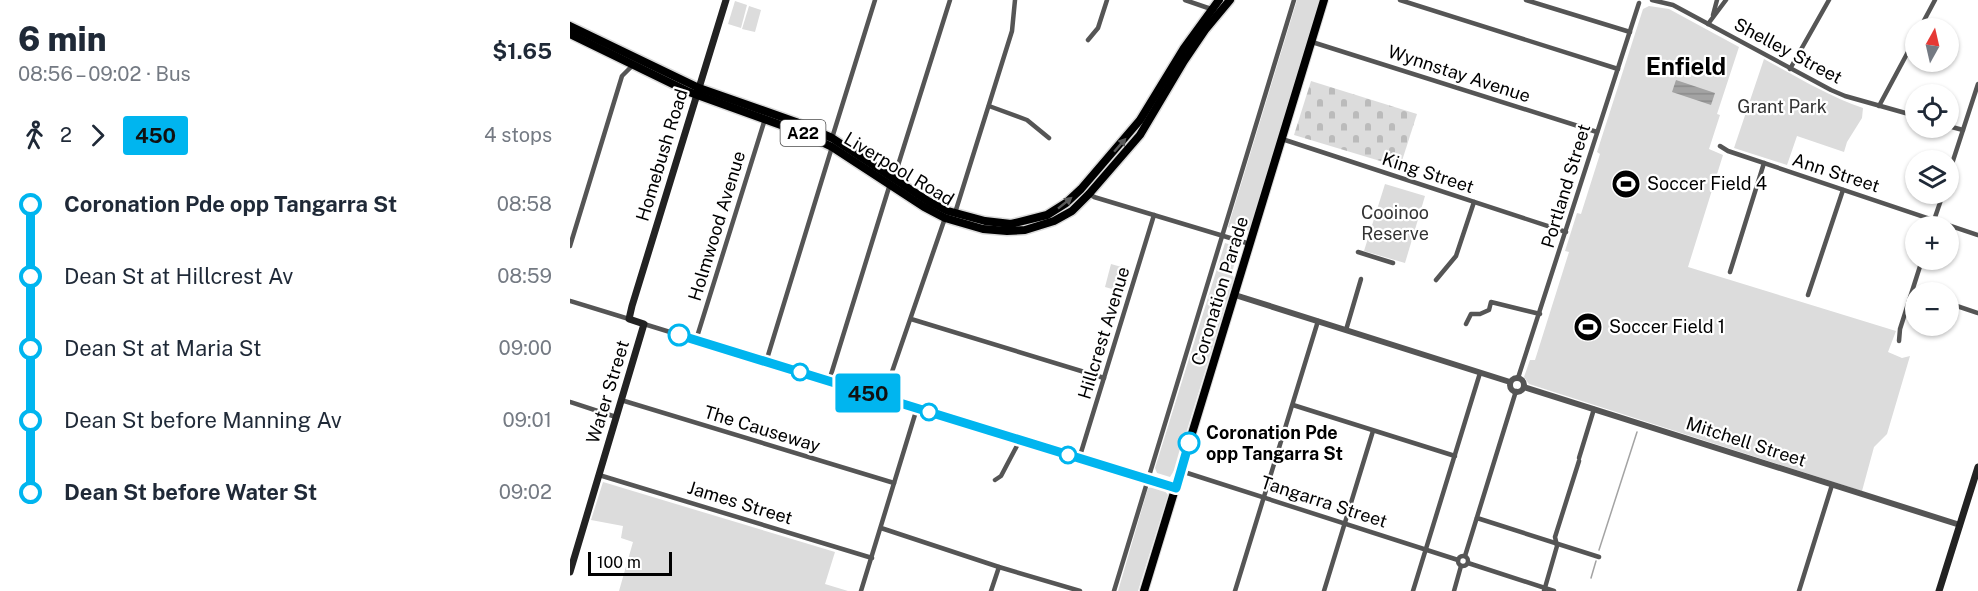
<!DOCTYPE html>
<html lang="en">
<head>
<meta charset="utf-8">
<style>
	body { margin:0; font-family:"Public Sans",sans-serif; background:#f6f6f7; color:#1f2937; height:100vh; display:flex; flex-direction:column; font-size:22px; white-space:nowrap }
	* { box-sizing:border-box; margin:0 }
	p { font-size:20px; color:#747a83 }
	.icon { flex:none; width:33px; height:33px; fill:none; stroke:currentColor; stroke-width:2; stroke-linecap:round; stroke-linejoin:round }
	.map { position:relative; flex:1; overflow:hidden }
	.sheet { display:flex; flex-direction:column; background:#fff; width:570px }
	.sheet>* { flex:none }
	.badge { padding:0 12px; border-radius:4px; font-size:21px; line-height:39px }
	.needle { width:39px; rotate:8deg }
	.buttons { position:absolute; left:1335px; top:18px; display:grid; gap:12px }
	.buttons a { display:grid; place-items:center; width:54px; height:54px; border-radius:50%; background:#fff; box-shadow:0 2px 4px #0004; font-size:30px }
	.scale { position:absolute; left:18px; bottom:15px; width:84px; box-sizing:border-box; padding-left:6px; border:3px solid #000; border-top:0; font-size:16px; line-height:21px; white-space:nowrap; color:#000; -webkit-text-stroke:4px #fff; paint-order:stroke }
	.map>.badge { position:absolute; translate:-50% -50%; box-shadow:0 0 0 3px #fff }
	.legs { display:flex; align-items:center; gap:9px; height:66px; padding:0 18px; font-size:20px }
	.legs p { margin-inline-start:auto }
	.head { display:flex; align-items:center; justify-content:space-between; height:102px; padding:0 18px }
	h1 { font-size:33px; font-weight:800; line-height:45px }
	ul { padding:0 18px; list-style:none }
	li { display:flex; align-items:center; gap:21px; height:72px; font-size:22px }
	li i { display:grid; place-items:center; width:9px; height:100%; margin:0 8px; background:currentColor }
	li i::after { content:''; width:15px; height:15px; margin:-8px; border:4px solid; border-radius:50%; background:#fff }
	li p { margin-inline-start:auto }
	li:first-child i { background:linear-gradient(#0000 50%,currentColor 0) }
	li:last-child i { background:linear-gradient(currentColor 50%,#0000 0) }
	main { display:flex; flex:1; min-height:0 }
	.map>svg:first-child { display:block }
	.green { fill:#dcdcdc }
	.cemetery { fill:url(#cemetery-stones) }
	.water { fill:url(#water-rules) }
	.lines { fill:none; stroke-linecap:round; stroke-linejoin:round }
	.stream { stroke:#a3a3a3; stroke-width:1.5 }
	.primary-casing { stroke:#dbdbdb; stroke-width:10 }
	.trunk-casing { stroke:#dbdbdb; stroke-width:11 }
	.minor { stroke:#555; stroke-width:4.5 }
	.tertiary { stroke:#555; stroke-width:6 }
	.secondary { stroke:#222; stroke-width:7 }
	.primary { stroke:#000; stroke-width:8 }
	.trunk { stroke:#000; stroke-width:8 }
	.oneway { fill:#595959 }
	.line-1-casing { stroke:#fff; stroke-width:14 }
	.line-1 { stroke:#00b5ef; stroke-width:9 }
	.stop-1-dot { fill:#fff; stroke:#00b5ef; stroke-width:3 }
	.labels { text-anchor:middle; stroke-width:4.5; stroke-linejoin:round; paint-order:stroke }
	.shield { fill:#fff; stroke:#4c4c4c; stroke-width:1.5 }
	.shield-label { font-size:16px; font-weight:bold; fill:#000 }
	.street-label { font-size:18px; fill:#000; stroke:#fff }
	.park-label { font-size:18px; fill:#333; stroke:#fff }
	.poi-label { font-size:18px; fill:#000; stroke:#fff; text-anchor:start }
	.stop-label { font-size:18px; font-weight:bold; fill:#000; stroke:#fff; text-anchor:start }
	.district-label { font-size:24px; font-weight:bold; fill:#000; stroke:#fff }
</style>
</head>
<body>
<main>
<section class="sheet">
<div class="head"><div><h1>6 min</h1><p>08:56 – 09:02 · Bus</p></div><b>$1.65</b></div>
<div class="legs"><svg class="icon" aria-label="walk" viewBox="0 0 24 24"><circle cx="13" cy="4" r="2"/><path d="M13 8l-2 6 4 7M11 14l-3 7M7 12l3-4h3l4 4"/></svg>2<svg class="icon" aria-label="forward" viewBox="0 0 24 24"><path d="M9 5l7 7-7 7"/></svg><b class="badge" style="background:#00b5ef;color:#111">450</b><p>4 stops</p></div>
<ul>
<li><i style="color:#00b5ef"></i><b>Coronation Pde opp Tangarra St</b><p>08:58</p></li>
<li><i style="color:#00b5ef"></i><span>Dean St at Hillcrest Av</span><p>08:59</p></li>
<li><i style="color:#00b5ef"></i><span>Dean St at Maria St</span><p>09:00</p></li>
<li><i style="color:#00b5ef"></i><span>Dean St before Manning Av</span><p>09:01</p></li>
<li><i style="color:#00b5ef"></i><b>Dean St before Water St</b><p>09:02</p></li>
</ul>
</section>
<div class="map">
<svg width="1408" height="591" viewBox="0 0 1408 591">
	<defs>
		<pattern id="cemetery-stones" width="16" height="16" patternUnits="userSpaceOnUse" patternTransform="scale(1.5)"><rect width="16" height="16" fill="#dcdcdc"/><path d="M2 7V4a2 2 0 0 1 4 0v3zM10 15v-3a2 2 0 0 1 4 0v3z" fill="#bbb"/></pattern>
		<pattern id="water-rules" width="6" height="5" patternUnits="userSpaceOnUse" patternTransform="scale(1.5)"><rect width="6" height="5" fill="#a3a3a3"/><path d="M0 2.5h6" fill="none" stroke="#8b8b8b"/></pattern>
	</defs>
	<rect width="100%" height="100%" fill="#fff"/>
	<g class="green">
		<path d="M727 0H750L679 230C672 233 665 231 658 227Z"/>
		<path d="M165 1 177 5 171 28 158 24Z"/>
		<path d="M179 6 191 10 185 32 172 29Z"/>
		<path d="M1079 6 1099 9 1169 47 1147 114 1150 115 1139 149 1153 155 1118 267 1326 331 1318 352 1332 358 1340 356 1317 434 1304 447 1292 491 959 384 954 377 960 360H965L999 252 995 251 1007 213 1011 214 1030 154 1027 152 1073 9Z"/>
		<path d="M1194 59C1227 77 1258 96 1293 108L1292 118 1277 142 1274 152 1227 136 1217 165 1164 148Z"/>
		<path d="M815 184 855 196 835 263 794 251Z"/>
		<path d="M655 243 668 247 662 274 664 278 605 469 600 477 587 473 585 468Z"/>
		<path d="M541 264 555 268 549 291 535 287Z"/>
		<path d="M33 482 265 552 255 584 278 591H49L63 542 51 538 53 526 21 520Z"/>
		<path d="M582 487 595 491 598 495 568 591H548L578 488Z"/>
	</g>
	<path class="cemetery" d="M741 81 847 114 830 167 724 135Z"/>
	<path class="water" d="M1106 80 1145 93 1141 105 1102 92Z"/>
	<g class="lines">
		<g class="stream">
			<path d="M1029 550 1067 432"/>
			<path d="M1021 578 1026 561"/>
		</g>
		<g class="primary-casing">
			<path id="primary" d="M574 591 754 0"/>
		</g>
		<g class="trunk-casing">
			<g id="trunk">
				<path d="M0 26 129 88 226 122 262 138 358 201 378 211 415 221 441 224 477 215 496 203 511 189 570 120 614 48 649 0"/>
				<path d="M0 34 119 92 233 133 262 147 354 207 375 218 413 229 437 231 455 230 484 221 502 211 519 194 570 135 614 61 635 30 660 0"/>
			</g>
		</g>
		<g class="minor">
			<path d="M615 0 644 10"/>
			<path d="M830 0 1048 69"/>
			<path d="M956 0 1060 32"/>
			<path d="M1082 0 1103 5 1261 90 1275 96 1346 116"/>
			<path d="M1143 15 1147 0"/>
			<path d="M1138 24 1156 0"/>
			<path d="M1350 28 1365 0"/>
			<path d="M518 40 528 28 537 0"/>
			<path d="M742 42 1027 132"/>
			<path d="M1220 69 1259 0"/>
			<path d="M419 106 457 120 479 138"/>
			<path d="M1309 106 1346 37"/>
			<path d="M1378 126 1393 130"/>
			<path d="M262 138 305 0"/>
			<path d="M712 139 996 232"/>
			<path d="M1150 146 1158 151 1408 235"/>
			<path d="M1378 176 1408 84"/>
			<path d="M324 178 380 0"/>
			<path d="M519 193 524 197 680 244"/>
			<path d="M385 213 442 31 445 0"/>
			<path d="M1362 226 1373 194"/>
			<path d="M0 246 52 76 63 65"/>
			<path d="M788 252 823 263"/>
			<path d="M1160 272 1194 163"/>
			<path d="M866 280 886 256 904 202"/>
			<path d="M1238 295 1273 190"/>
			<path d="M0 301 59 319"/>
			<path d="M1378 303 1408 313"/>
			<path d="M341 319 534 378"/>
			<path d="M74 324 606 488"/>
			<path d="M896 324 901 314H910L919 310 921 302 970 314"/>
			<path d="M776 330 791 279"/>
			<path d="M126 340 195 119"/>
			<path d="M1329 341 1330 329 1352 260"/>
			<path d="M196 362 262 147"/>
			<path d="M948 378 1069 3"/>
			<path d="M259 381 320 184"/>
			<path d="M313 398 375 218"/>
			<path d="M51 400 324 483"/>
			<path d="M0 402 46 417"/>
			<path d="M723 405 885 456"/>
			<path d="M1009 458 1024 409"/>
			<path d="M509 459 584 215"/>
			<path d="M611 471 888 560"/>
			<path d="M29 475 302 558"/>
			<path d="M425 480 431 476 450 440"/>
			<path d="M907 518 1029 557"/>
			<path d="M311 528 429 567 510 591"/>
			<path d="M895 556 946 391"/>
			<circle cx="893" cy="561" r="5"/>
			<path d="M898 563 984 591"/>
			<path d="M291 591 347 408"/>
			<path d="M421 591 429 567"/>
			<path d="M544 591 724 0"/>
			<path d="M665 591 748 321"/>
			<path d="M754 591 803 431"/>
			<path d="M843 591 910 373"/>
			<path d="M884 591 891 566"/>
			<path d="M974 591 987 546 985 537 1009 461"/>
			<path d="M1229 591 1262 485"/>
		</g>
		<g class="tertiary">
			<path d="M665 295 940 382"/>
			<circle cx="947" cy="385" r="7"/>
			<path d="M954 387 1390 525"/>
		</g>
		<g class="secondary">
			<path d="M0 572 74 324 59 319 62 306 156 0"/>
			<path d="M1369 591 1408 467"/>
		</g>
		<use href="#primary" class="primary"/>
		<use href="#trunk" class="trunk"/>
	</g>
	<defs><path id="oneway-solid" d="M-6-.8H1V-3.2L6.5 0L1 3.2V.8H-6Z" transform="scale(1.5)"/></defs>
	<g class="oneway">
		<use href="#oneway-solid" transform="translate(550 145) rotate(-49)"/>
		<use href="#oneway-solid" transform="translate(495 203) rotate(-39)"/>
	</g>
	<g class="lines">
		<g class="line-1-casing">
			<path id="line-1" d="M109 335 606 488 619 443"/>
		</g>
		<use href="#line-1" class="line-1"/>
	</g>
	<defs>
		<g id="stadium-disc" transform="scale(1.5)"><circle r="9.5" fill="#000" stroke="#fff"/><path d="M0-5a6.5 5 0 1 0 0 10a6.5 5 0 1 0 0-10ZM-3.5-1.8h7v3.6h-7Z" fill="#fff"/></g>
	</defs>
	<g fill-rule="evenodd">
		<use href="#stadium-disc" x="1056" y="184"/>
		<use href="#stadium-disc" x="1018" y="327"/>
	</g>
	<g class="stop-1-dot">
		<circle cx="109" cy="335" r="10"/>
		<circle cx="230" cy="372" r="8"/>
		<circle cx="359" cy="412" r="8"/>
		<circle cx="619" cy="443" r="10"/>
		<circle cx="498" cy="455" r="8"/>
	</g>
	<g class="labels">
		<rect class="shield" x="210.5" y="120" width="45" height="26" rx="4.5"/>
		<g class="shield-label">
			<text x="233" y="139">A22</text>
		</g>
		<g class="street-label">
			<text transform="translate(1218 51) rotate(28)" y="6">Shelley Street</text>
			<text transform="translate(889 74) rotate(18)" y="6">Wynnstay Avenue</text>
			<text transform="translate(92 155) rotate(-73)" y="6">Homebush Road</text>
			<text transform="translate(329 169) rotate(31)" y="6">Liverpool Road</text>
			<text transform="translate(858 173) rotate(18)" y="6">King Street</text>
			<text transform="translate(1266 173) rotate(18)" y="6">Ann Street</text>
			<text transform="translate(996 186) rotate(-73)" y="6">Portland Street</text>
			<text transform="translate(147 226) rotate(-73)" y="6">Holmwood Avenue</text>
			<text transform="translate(650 291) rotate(-73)" y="6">Coronation Parade</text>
			<text transform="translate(534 333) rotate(-73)" y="6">Hillcrest Avenue</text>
			<text transform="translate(38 392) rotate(-73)" y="6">Water Street</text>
			<text transform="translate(192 429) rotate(17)" y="6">The Causeway</text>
			<text transform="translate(1176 442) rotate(18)" y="6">Mitchell Street</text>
			<text transform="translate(754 502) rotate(18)" y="6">Tangarra Street</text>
			<text transform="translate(170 503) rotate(17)" y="6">James Street</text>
		</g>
		<g class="park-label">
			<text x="1212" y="113">Grant Park</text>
			<text x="825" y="219">Cooinoo<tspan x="825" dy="21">Reserve</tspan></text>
		</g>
		<g class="poi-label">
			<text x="1077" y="190">Soccer Field 4</text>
			<text x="1039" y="333">Soccer Field 1</text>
		</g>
		<g class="stop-label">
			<text x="636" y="439">Coronation Pde<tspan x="636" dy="21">opp Tangarra St</tspan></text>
		</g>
		<g class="district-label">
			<text x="1116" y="75">Enfield</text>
		</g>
	</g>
</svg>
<div class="buttons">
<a><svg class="needle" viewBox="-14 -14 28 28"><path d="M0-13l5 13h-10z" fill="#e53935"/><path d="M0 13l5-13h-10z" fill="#747a83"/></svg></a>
<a><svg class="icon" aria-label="locate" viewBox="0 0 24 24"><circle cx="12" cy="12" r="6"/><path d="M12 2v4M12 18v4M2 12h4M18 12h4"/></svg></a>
<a><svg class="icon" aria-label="layers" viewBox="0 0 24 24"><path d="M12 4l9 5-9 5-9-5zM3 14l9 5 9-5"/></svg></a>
<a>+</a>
<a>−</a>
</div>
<div class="scale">100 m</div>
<b class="badge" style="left:298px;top:393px;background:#00b5ef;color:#111">450</b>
</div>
</main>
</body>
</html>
